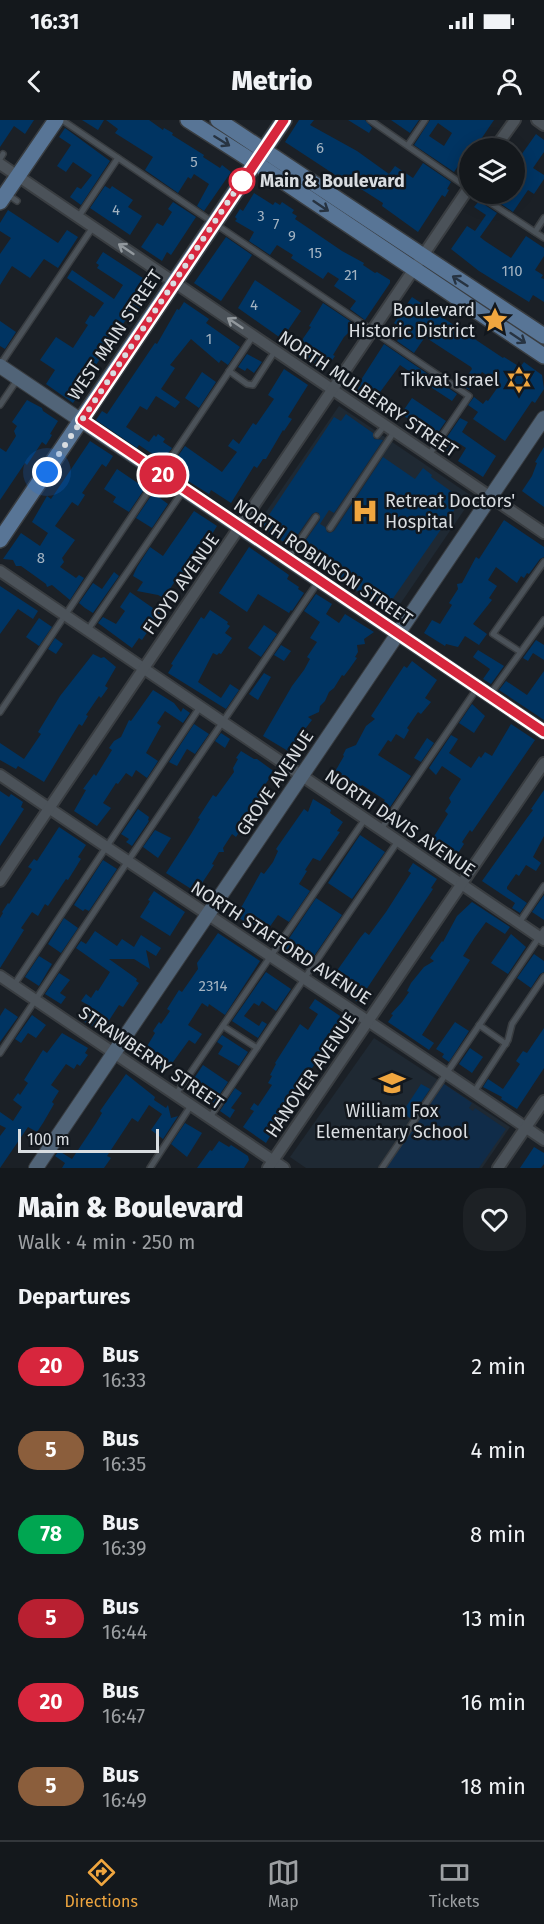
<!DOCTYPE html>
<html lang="en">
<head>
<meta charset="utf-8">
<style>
	body { margin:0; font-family:"Fira Sans",sans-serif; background:#1d2125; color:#f1f3f6; height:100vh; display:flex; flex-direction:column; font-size:22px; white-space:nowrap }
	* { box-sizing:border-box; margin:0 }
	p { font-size:20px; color:#9da0a3 }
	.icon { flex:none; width:33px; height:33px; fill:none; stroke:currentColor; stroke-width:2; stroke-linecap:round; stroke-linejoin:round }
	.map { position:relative; height:1048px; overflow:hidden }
	.details { display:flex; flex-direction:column; background:#14181c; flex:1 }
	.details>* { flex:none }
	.badge { padding:0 12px; border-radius:20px; font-size:21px; line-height:39px }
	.fabs { position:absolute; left:459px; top:18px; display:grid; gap:12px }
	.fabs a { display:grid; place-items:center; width:66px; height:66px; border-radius:50%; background:#14181c; box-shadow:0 3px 15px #0003,0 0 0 2px #33373b; font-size:30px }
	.scale { position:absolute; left:18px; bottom:15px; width:141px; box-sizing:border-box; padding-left:6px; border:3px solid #d9dde1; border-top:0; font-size:16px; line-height:21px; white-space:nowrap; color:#d9dde1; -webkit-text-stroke:4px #12171d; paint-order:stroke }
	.you { position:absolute; width:30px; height:30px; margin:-15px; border:4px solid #fff; border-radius:50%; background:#1a73e8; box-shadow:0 0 0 9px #1a73e833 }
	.map>.badge { position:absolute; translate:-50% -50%; box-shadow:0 0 0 3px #fff }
	h2 { padding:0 18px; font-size:22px; line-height:54px }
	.round { display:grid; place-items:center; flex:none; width:63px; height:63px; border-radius:24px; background:#1d2125 }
	.overview { display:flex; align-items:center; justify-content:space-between; height:102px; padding:0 18px }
	h1 { font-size:28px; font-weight:800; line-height:45px }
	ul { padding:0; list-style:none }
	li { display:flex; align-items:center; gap:18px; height:84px; padding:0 18px }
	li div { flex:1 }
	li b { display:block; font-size:22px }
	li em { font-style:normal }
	li .badge { min-width:66px; font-weight:700; text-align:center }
	.status { display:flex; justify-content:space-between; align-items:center; height:42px; padding:0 30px; background:#14181c; direction:ltr }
	.status svg { height:16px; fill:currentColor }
	header { display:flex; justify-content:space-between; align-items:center; height:78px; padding:0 18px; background:#14181c; font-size:27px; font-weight:800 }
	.tabs { display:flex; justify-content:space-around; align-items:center; height:84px; border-top:2px solid #33373b; background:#14181c; font-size:16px; color:#9da0a3 }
	.tabs a { display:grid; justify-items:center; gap:3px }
	.tabs .on { color:#f0a63f }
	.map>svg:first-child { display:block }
	.built { fill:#1f2933 }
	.green { fill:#102c49 }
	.building { fill:#003462; fill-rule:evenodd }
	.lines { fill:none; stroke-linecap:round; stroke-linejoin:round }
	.lane-casing { stroke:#393d41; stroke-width:8 }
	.street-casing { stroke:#393d41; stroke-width:14 }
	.secondary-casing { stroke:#393d41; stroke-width:16 }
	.primary-casing { stroke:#393d41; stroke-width:18 }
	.lane { stroke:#4b5259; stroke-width:5 }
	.street { stroke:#4b5259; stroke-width:10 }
	.secondary { stroke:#516478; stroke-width:14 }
	.primary { stroke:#587596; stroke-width:15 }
	.oneway { stroke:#273341 }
	.oneway2 { stroke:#92989d }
	.line-casing { stroke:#fff; stroke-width:14 }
	.line { stroke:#d7263d; stroke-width:9 }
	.walk { stroke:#d9dde1; stroke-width:6; stroke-dasharray:0 10.8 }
	.stop-dot { fill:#fff; stroke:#d7263d; stroke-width:3 }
	.labels { text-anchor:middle; stroke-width:5; stroke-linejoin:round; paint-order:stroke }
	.number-label { font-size:15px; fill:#a3b3c1 }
	.stop-label { font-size:18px; font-weight:bold; fill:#d9dde1; stroke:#12171d; text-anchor:start }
	.poi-label { font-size:18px; fill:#d9dde1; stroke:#12171d; text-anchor:end }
	.street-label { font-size:18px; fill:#d9dde1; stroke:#12171d }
</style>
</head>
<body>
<div class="status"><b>16:31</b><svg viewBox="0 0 49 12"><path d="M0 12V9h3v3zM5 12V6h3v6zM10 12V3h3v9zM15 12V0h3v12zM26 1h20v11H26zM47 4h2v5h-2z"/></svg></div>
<header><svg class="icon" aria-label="back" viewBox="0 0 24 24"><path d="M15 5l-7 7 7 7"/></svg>Metrio<svg class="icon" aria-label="person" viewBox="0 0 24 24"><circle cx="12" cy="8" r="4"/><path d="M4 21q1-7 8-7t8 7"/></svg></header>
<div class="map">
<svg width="544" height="1048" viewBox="0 0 544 1048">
	<rect width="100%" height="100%" fill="#1b2026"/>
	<g class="built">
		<path d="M339 286 473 377 392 496 257 405Z"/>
		<path d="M374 918 510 1007 482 1048H306L290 1037Z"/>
	</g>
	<path class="green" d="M444 964 472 983 469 988 473 991 475 988 506 1009 479 1048H386Z"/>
	<g class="building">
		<path d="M0 0H34L25 14 14 6 0 27Z"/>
		<path d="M82 0H104L98 10Z"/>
		<path d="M106 0H149L163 10 164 8 173 13 172 15 204 35 203 37 220 48 222 45 231 52 204 91 197 86 209 64 194 54 191 59 188 57 178 73 145 50 153 37 115 13 118 9Z"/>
		<path d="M299 0H314L310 5 357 31 389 54 395 46 413 58 423 43 451 62 447 69 449 70 445 77 442 75 418 112 382 86 383 83 350 62 349 64 285 22Z"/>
		<path d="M348 0H365L372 8 369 13Z"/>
		<path d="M391 0H419L410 13Z"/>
		<path d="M430 0H494L475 28H470L468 41 462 49 458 46 454 52 414 25ZM438 3 452 13 444 26 429 16Z"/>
		<path d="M65 8 110 41 81 85 70 77 77 67 81 69 92 55 73 42 66 52 57 46 71 25 59 17Z"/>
		<path d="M536 14 544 20V32L533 48 544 55V59L534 74 528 70 513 92 488 75 489 74H514V35L519 38Z"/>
		<path d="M105 66 110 69 112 66 133 80 128 87 142 96 130 115 90 88Z"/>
		<path d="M254 73 273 85 275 82 280 85 282 82 294 90 292 93 297 96 295 99 342 131 364 143 363 145 375 153 377 152 390 160V163L365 200 350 189 356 181 334 166 339 159 328 152 323 159 291 138 293 135 277 125 270 135 249 121 254 112 235 101 237 99 235 97 240 89 243 91Z"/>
		<path d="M479 81 497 93 480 117 485 121 511 138 526 116 544 128V136L535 150 543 155 541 158 544 159V182L533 175 529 182 479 151 451 129 467 106 475 111 486 95 474 87Z"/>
		<path d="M173 82 196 97 171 135 167 132 162 141 141 127 157 103 163 106 172 92 168 89Z"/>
		<path d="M8 90 58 123 67 110 78 117 58 148 44 139 30 158 12 146 0 165V134L11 118 0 111V103Z"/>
		<path d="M226 117 252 135 221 181 194 163Z"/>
		<path d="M103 132 155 166 131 201 127 198 94 248 91 246 78 267 82 270 73 283 46 264 55 250 40 240 56 217 73 228 88 205 85 203 90 195 94 197 104 183 67 158 72 150 114 179 123 165 97 148 99 145 96 143Z"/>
		<path d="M255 160 301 191 282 219 238 188Z"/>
		<path d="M412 177 503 238 504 237 520 247 524 242 542 255 544 269 535 283 532 281 505 321 473 299 478 292 468 285 474 277 483 284 486 280 488 281 500 264 482 252 469 270 461 265 472 249 471 247 425 217 414 233 397 221 403 212 396 207 397 205 394 203Z"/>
		<path d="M184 182 209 199 206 203 240 227 228 245 221 240 219 243 191 219 170 245 175 248 161 269 180 282 175 288 156 276 147 290 140 286 126 307 149 322 154 315 156 317 158 314 165 319 163 322 172 328 163 341 139 325 137 328 96 300 102 291 107 294 155 223 157 224 177 189 179 190Z"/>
		<path d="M323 183 356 205 344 217 333 235 335 236 325 250 295 231 298 222 300 219 302 220 311 207 309 206Z"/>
		<path d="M0 201 16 212 5 229 0 226Z"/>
		<path d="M384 224 457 274 452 281 423 262 425 259 421 256 419 258 400 245 372 283 356 272 361 264 359 263Z"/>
		<path d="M247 234 262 242 254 253 247 248 245 251 238 247Z"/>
		<path d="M284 249 308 265 288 297 292 299 284 311 283 310 266 339H263L257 348 254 346 231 383 211 370 209 374 169 349 185 326 222 352 237 332 228 326 233 319 239 324 253 303 256 305 274 279 268 275Z"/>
		<path d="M202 252 216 262 199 288 185 278Z"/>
		<path d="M412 278 446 301 435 317 401 294Z"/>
		<path d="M27 280 42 288 43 291 58 301 50 314 52 315 46 325 42 322 27 345 25 343 0 380V328L6 332 16 316 14 311 17 306 12 302Z"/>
		<path d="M346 294 373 313 374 319 383 320 334 393 329 390 320 404 325 407 327 412 330 413 334 411 383 337 415 359 423 348 432 355 431 357 462 379 385 490 323 447 326 443 314 439 313 433H307L303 424 320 400 319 393 316 392 312 394 290 426 261 407 334 297 341 301Z"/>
		<path d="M460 298 468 302 462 312 496 336 483 357 458 341 466 328 454 320 447 331 441 326Z"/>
		<path d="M90 321 113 336 106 347 102 344 82 373 85 375 78 386 72 382 55 406 75 420 62 438 64 442 60 447 76 458 79 455 84 458 70 480 52 465 47 467 46 464 35 456 21 446H16L13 440 3 439 21 413 40 426 48 413 32 402 47 376 51 379Z"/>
		<path d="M544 327V387L522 371 532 356 537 343 535 342Z"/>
		<path d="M117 349 145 368 129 392 113 382 116 377 104 369Z"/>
		<path d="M153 373 168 384 152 408 136 398Z"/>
		<path d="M194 391 217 406 212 414 209 412 199 427 200 430 187 440 192 444 180 461 177 458 164 478 158 475 137 471 143 462 133 456 137 447 150 427 163 436Z"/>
		<path d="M504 400 544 427V437L540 439 529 454 527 453 524 458 521 456 517 463 496 447 488 460 497 466 489 478 492 480 473 504 487 514 479 525 465 516 458 527 446 524 445 526 424 513 432 500 440 504 452 485 449 483 458 469 457 464 462 463 476 437 479 439Z"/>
		<path d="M249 427 289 455 287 459 299 467 298 469 304 473 292 491 291 490 289 493 258 474 247 492 219 473Z"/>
		<path d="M114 452 119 456 93 493 85 488 79 483 93 463 102 469Z"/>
		<path d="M0 466 38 491 33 499 18 489 0 514Z"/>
		<path d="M130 472 160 493 142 520 139 518 132 528 98 503 103 497 116 504 125 491 120 487Z"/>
		<path d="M316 474 332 484 326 494 339 503 345 494 374 512 364 519 365 524 357 525 358 532 355 537 357 538 350 548 344 556 342 555 334 568 329 572 325 581 320 586 319 592 308 597 312 600 288 631 263 616 292 566 304 550 310 539 307 537 317 522 310 518 320 502 304 491Z"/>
		<path d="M210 490 228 502 227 504 230 506 225 513 232 518 221 534 219 533 217 535 213 533 198 562 221 578 230 564 239 570 226 589 168 553 173 545 171 544 201 497 204 499Z"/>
		<path d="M39 498 52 507 39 526 26 517Z"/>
		<path d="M264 505 277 514 261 537 248 528Z"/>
		<path d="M55 518 63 524 56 534 48 529Z"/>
		<path d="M536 520 544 525V540L533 533 528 541 523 538Z"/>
		<path d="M281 525 291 531 284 541 274 535Z"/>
		<path d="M478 530 504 546 491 564 483 559 490 549 473 537Z"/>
		<path d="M93 534 101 538 104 537 116 547 105 566 108 568 101 578 99 576 86 595 88 596 82 606 79 604 44 662 18 646 16 649 0 640V623L24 639 41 614 38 612 60 576Z"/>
		<path d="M412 541 437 560 425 578 431 582 421 594 418 592 407 608 409 610 404 619 396 614 391 622 388 620 378 635 411 656 384 696 377 691 385 680 362 665 359 669 350 663 349 665 333 655 344 636 343 635 346 629 356 625 366 606 375 599 371 596 396 558 404 546 407 548Z"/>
		<path d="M544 551V600L499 570 506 561 527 575Z"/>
		<path d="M264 553 271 557 258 580 249 574Z"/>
		<path d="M153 570 174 583 181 592 183 588 190 593 183 603 165 591 157 603 161 606 146 633 158 641 147 658 136 650 132 657 126 653 118 664 116 663 103 683 111 688 97 706 74 691 86 670 83 669 94 654 96 656 112 630 109 628 114 621 121 617 129 600 131 601Z"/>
		<path d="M472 584 485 596 474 613 459 603Z"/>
		<path d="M194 604 209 614 195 634 187 629 177 646 169 642Z"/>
		<path d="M511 604 535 620 472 712 470 710 462 722 464 724 452 742 424 724 429 716 433 718 448 694 445 691 451 682 449 678 461 659 442 646 436 655 429 648 451 615 458 619 449 633 471 648 479 636 481 638 485 632 492 636Z"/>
		<path d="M221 613 230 619 225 628 215 621Z"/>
		<path d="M427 618 434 623 421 642 414 638Z"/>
		<path d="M241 631 254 639H257L279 655 271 656 260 672 263 673 242 708 236 717 232 714 223 728 224 732H219L212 744 214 745 196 772 166 753 191 714 200 699 198 698 213 675 216 677 234 652 233 648 238 639 236 638Z"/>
		<path d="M544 670V716L533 737 541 743 536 751 526 745 519 756 516 754 507 767V769L527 783 520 793 512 788 515 783 482 761 527 698 533 690 531 689Z"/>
		<path d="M0 671 9 677 11 674 23 682 21 687 24 689 0 726Z"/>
		<path d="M313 679 331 690 330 693 343 702 337 711 340 712 320 741 313 738 305 750 307 751 299 764 310 771 289 802 278 795 264 815 232 793 238 791 242 786 261 752 264 754 273 742 278 731 276 729 304 689 308 692Z"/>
		<path d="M138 689 149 697 148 700 149 701 132 726 126 722 129 719 121 714Z"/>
		<path d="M59 707 86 725 78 737 81 739 68 760 66 759 48 786 45 784 38 796 32 792 21 808 24 810 0 848V798L3 793 2 792 8 783 9 784 32 749 28 747 34 739 37 741Z"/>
		<path d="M155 710 171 718 158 738 143 727Z"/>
		<path d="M360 715 385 732 352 779 328 763Z"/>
		<path d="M103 740 117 749 89 791 85 789 83 791 74 785Z"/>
		<path d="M413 743 437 759 431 768 433 769 358 882 329 862 360 818 365 812 369 815 386 792 411 753 408 751Z"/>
		<path d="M154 771 185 792 170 816 140 797 150 781 148 780Z"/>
		<path d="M544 775V800L532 792Z"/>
		<path d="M316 778 342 795 310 842H303L300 836 293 832 286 831 284 826Z"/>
		<path d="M472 782 510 807 505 814 486 802 475 817 463 836 470 840 422 915 434 923 429 930 388 902 393 895 391 894 402 882 409 872 407 871 411 863 424 847 434 841 430 838 442 821 443 822 457 796Z"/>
		<path d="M64 798 78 808 61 833 48 824Z"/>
		<path d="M95 811 117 826 122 819 134 827 141 815 161 828 156 836 146 830 150 849 134 839H109L137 859 136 861 139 863 123 887 119 885 108 902 112 904 105 914 78 898 79 893 88 885 81 881 86 874 91 878 96 870 98 871 110 852 76 828 81 821 86 824Z"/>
		<path d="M218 813 260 841 225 895 209 884 208 887 202 883 188 905 202 914 195 924 189 920 165 953 143 938V933L155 913 153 911 159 902 161 904 170 891 167 889 179 870 182 872 198 849 197 843Z"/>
		<path d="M511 814 526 827 508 854 491 843Z"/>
		<path d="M534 834 544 841V852L540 854 531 868 517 858Z"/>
		<path d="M39 836 52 844 39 866 25 857Z"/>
		<path d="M266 852 291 869 276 891 262 881 259 886 254 883 244 896 259 906 262 901 267 904 258 918 232 901Z"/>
		<path d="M59 853 70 860 60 873 66 877 61 884 45 874Z"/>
		<path d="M315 879 343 898 337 908 339 909 301 964 266 1023 243 1007 254 991 250 989 254 983 258 986 272 965 268 963 272 956 270 955 276 944 275 943 300 904 308 910 318 894 309 888Z"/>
		<path d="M5 888 18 897 0 922V896Z"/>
		<path d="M32 895 46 905 36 918 28 913 21 923 15 919Z"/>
		<path d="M455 902 469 911 449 942 442 937 444 934 436 929Z"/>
		<path d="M544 908V948L517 989 501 979 502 977 483 967 488 959 503 969 520 944 516 941 523 931 527 933Z"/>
		<path d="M62 913 88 928 85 933 88 935 80 946 77 944 74 949 66 944 51 965 59 971 52 982 54 984 43 1003 37 1012 28 1007 0 1048V1016L6 1008 0 1005V992L13 1001 22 987 13 980 18 973 20 975 28 963 24 960 43 930 47 933Z"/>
		<path d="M222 915 248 932 239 946 218 934 223 926 217 922Z"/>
		<path d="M470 928 483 937 472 953 459 944Z"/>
		<path d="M203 945 228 962 214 983 189 966Z"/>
		<path d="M126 954 155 977 154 980 166 988 168 985 171 998 178 996 163 1019 151 1010 162 994 149 985 138 1002 132 998 107 1036 111 1038 104 1048H62L65 1043 55 1036 59 1031 72 1039 96 1003 102 993 100 991Z"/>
		<path d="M421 964 430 969 410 998 402 993Z"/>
		<path d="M235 968 242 973 231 988 235 990 230 998 220 991Z"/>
		<path d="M185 1003 202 1013 187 1037 171 1024Z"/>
		<path d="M219 1021 229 1027 231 1025 248 1036 249 1040 244 1048H197L210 1030 212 1031Z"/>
		<path d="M534 1027 544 1033V1044L541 1048H520Z"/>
	</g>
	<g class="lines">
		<g class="lane-casing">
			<g id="lane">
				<path d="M62 0 469 276 429 335"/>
				<path d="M370 0 468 68"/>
				<path d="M408 25 425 0"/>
				<path d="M0 39 3 34"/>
				<path d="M7 74 17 81"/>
				<path d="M477 74 544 118"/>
				<path d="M79 96 118 38"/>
				<path d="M535 112 544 98"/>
				<path d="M0 245 93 107"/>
				<path d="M229 251 247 264 253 265 275 231"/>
				<path d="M0 285 17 260"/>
				<path d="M377 315 385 305"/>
				<path d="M330 408 394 312"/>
				<path d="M288 438 316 397"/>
				<path d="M303 448 310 437"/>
				<path d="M87 511 183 371"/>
				<path d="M519 531 493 514 544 442"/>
				<path d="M491 573 544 500"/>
				<path d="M0 592 253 216"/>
				<path d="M381 709 478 567"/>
				<path d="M519 803 544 766"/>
				<path d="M14 865 200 587"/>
				<path d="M479 905 506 924"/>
				<path d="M223 906 257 928"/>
				<path d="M0 933 128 741 318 462"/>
				<path d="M474 972 508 920 512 904 544 857"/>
				<path d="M176 974 365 699"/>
				<path d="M210 997 398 721"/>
				<path d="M150 1048 192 984"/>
				<path d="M382 1048 544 810"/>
			</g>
		</g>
		<g class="street-casing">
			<g id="street">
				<path d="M537 0 544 5"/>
				<path d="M495 28 515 0"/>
				<path d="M0 44 544 413"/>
				<path d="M0 451 544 820"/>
				<path d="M0 655C180 778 364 896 544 1020"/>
				<path d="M0 761 470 66"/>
				<path d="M0 856 284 1048"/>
				<path d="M268 1048 544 643"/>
				<path d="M498 1048 544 981"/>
			</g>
		</g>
		<g class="secondary-casing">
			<g id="secondary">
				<path d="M0 246 544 612"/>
				<path d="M36 1048 544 298"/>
			</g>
		</g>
		<g class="primary-casing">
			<g id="primary">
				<path d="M188 0 265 49 544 236"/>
				<path d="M218 0 544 216"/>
				<path d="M0 82 56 0"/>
				<path d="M0 420 284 0"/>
			</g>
		</g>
		<use href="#lane" class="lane"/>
		<use href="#street" class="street"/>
		<use href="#secondary" class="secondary"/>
		<use href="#primary" class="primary"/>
	</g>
	<defs><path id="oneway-shaft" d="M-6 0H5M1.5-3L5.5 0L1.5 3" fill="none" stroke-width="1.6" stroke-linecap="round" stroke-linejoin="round" transform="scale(1.5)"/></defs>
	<g class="oneway">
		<use href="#oneway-shaft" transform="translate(222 21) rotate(32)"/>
		<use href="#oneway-shaft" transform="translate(321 86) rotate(34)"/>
		<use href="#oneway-shaft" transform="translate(460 161) rotate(-147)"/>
		<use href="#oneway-shaft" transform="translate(518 218) rotate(34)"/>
	</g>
	<g class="oneway2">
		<use href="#oneway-shaft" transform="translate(126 129) rotate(-146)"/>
		<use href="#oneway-shaft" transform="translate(235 203) rotate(-146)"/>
	</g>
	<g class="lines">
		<g class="line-casing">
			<path id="line" d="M284 0 82 300 544 612"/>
		</g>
		<use href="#line" class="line"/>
		<path class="walk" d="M47 352 242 61"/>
	</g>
	<defs>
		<g id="sight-bare" transform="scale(2.07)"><path d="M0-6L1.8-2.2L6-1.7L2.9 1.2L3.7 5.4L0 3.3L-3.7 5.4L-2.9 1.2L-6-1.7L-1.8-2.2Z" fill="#f0a63f" stroke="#12171d" stroke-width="2.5" paint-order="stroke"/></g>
		<g id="synagogue-bare" transform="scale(2.07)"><path d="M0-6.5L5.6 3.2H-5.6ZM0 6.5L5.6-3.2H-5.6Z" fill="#f0a63f" stroke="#12171d" stroke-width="2.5" paint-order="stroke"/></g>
		<g id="hospital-bare" transform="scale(2.07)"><path d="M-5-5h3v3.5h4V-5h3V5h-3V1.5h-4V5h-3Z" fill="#f0a63f" stroke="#12171d" stroke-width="2.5" paint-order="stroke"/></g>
		<g id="school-bare" transform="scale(2.07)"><path d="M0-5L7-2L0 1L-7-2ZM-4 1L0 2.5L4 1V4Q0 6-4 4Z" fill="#f0a63f" stroke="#12171d" stroke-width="2.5" paint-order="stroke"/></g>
	</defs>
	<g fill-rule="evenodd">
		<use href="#sight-bare" x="495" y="200"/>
		<use href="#synagogue-bare" x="519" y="260"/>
		<use href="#hospital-bare" x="365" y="391"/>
		<use href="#school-bare" x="392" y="963"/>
	</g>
	<circle class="stop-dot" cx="242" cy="61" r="12"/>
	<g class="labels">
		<g class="number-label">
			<text x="320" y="33">6</text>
			<text x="194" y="47">5</text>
			<text x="116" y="95">4</text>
			<text x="261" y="101">3</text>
			<text x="276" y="109">7</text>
			<text x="292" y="121">9</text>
			<text x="315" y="138">15</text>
			<text x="512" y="156">110</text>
			<text x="351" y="160">21</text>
			<text x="254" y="190">4</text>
			<text x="209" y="224">1</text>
			<text x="41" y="443">8</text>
			<text x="213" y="871">2314</text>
		</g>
		<g class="stop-label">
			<text x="260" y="67">Main &amp; Boulevard</text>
		</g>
		<g class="poi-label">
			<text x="475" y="196">Boulevard<tspan x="475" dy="21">Historic District</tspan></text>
			<text x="499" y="266">Tikvat Israel</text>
			<text x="385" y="387" text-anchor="start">Retreat Doctors'<tspan x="385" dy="21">Hospital</tspan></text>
			<text x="392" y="997" text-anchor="middle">William Fox<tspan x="392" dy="21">Elementary School</tspan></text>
		</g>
		<g class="street-label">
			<text transform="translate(115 215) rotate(-56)" y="6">WEST MAIN STREET</text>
			<text transform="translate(368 274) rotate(34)" y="6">NORTH MULBERRY STREET</text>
			<text transform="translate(323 442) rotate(34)" y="6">NORTH ROBINSON STREET</text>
			<text transform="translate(181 464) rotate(-55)" y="6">FLOYD AVENUE</text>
			<text transform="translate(275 663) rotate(-56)" y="6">GROVE AVENUE</text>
			<text transform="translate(400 703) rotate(34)" y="6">NORTH DAVIS AVENUE</text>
			<text transform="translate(281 823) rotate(33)" y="6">NORTH STAFFORD AVENUE</text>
			<text transform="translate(151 938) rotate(34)" y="6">STRAWBERRY STREET</text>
			<text transform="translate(311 955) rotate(-56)" y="6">HANOVER AVENUE</text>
		</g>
	</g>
</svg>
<div class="fabs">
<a><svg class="icon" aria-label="layers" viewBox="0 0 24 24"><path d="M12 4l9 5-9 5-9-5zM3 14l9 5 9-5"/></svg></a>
</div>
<div class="scale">100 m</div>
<div class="you" style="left:47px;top:352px"></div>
<b class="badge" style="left:163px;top:355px;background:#d7263d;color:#fff">20</b>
</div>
<section class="details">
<div class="overview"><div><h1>Main &amp; Boulevard</h1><p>Walk · 4 min · 250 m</p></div><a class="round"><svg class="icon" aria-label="heart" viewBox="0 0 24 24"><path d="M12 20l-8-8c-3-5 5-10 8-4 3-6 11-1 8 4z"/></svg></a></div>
<h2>Departures</h2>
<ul>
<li><span class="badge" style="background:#d7263d;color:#fff">20</span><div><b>Bus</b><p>16:33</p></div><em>2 min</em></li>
<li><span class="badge" style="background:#8b5e3c;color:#fff">5</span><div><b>Bus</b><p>16:35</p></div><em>4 min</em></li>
<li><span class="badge" style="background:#00a651;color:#fff">78</span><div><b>Bus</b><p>16:39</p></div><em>8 min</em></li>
<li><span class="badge" style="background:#b92031;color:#fff">5</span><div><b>Bus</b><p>16:44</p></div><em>13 min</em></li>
<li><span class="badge" style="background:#d7263d;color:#fff">20</span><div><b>Bus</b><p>16:47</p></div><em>16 min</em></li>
<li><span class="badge" style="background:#8b5e3c;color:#fff">5</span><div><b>Bus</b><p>16:49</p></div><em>18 min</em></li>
</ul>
</section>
<nav class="tabs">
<a class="on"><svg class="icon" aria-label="directions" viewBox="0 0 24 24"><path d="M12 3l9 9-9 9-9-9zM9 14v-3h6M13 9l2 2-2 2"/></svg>Directions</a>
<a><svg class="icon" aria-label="map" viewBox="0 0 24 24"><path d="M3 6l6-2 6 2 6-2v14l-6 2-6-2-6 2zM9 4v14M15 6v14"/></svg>Map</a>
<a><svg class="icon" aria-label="tickets" viewBox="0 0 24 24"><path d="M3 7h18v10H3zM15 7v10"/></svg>Tickets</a>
</nav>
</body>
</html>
